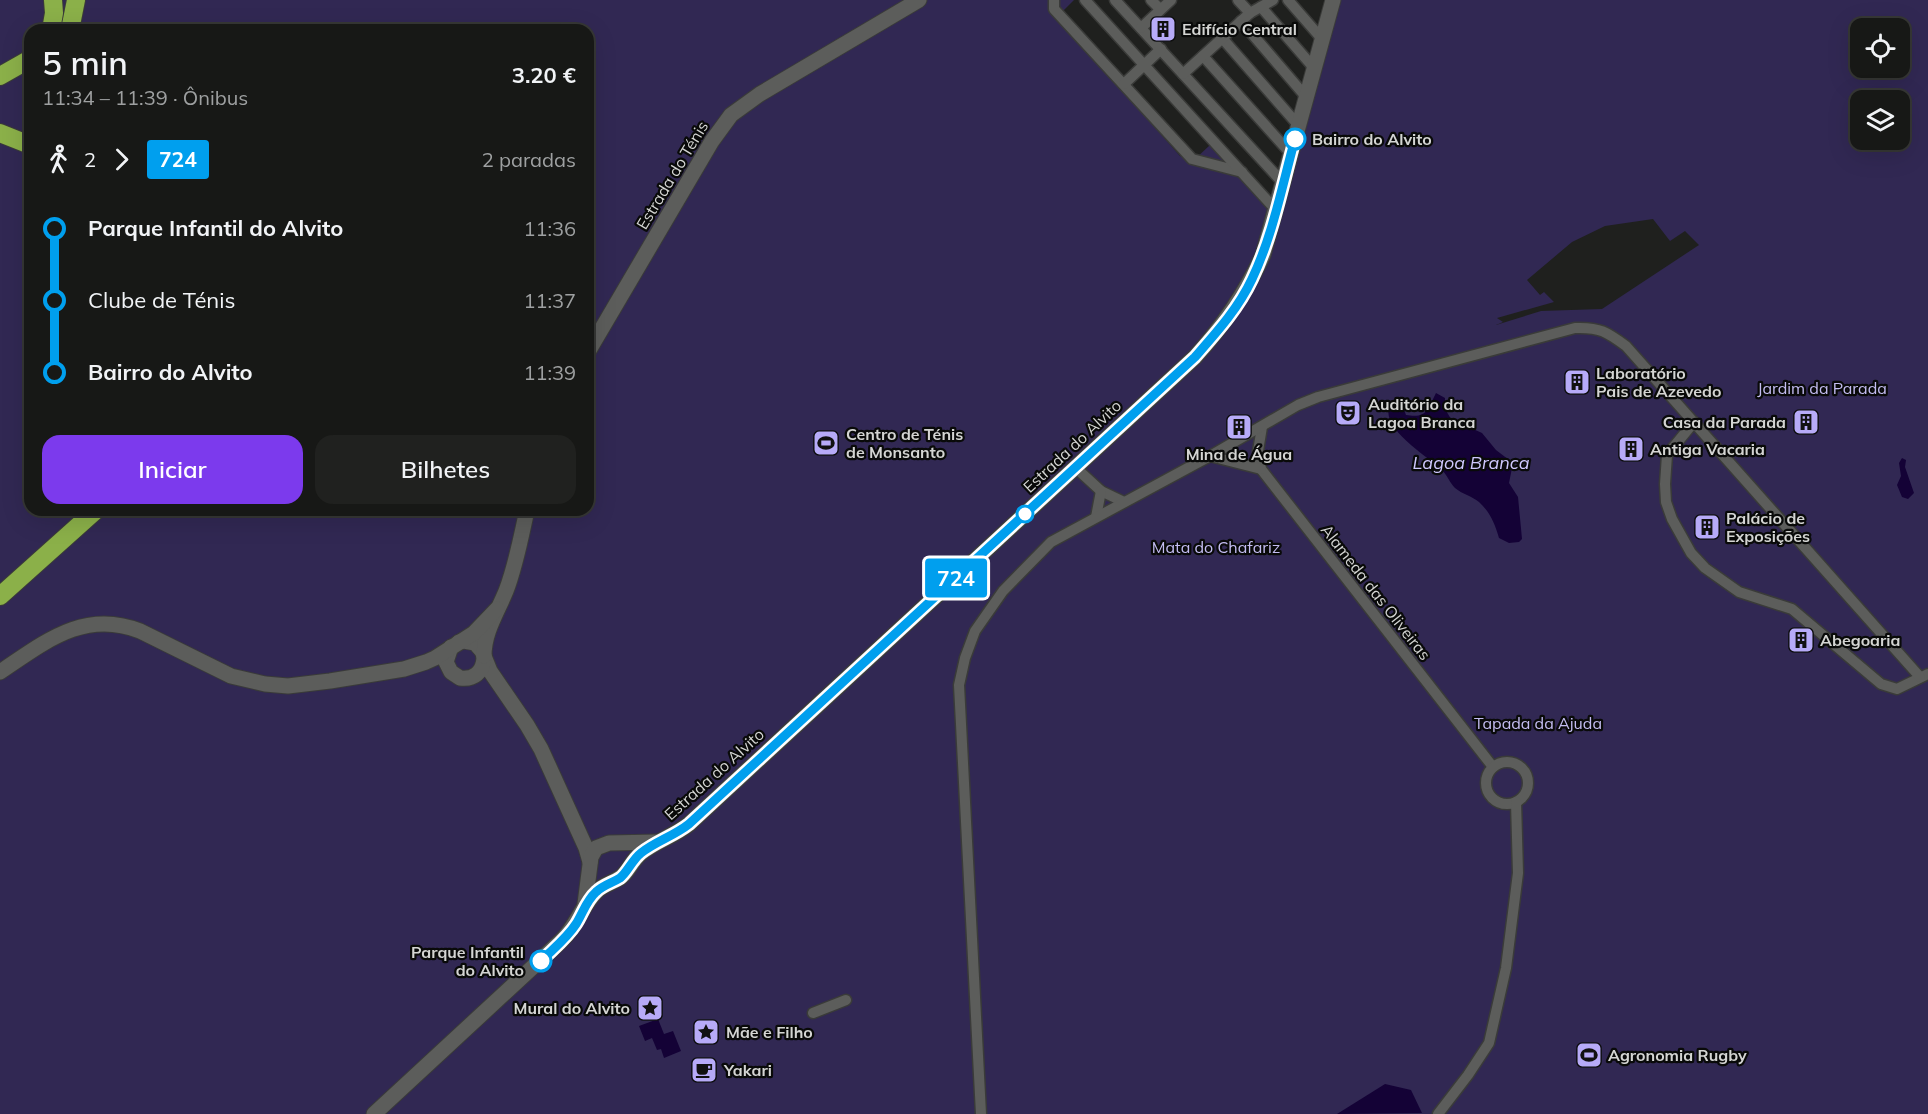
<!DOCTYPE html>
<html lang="pt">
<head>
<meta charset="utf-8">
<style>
	body { margin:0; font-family:Mulish,sans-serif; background:#20211f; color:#f1f3f6; height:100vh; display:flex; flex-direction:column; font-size:22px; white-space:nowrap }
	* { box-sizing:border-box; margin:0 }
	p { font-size:20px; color:#9ea0a1 }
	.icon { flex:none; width:33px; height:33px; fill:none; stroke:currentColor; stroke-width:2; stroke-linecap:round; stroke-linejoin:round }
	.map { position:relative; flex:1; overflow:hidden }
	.sheet { position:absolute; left:24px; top:24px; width:570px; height:492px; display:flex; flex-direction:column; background:#171816; border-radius:18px; box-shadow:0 6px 24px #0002,0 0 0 2px #363735 }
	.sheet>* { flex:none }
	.badge { padding:0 12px; border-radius:4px; font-size:21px; line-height:39px }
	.buttons { position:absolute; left:1850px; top:18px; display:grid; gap:12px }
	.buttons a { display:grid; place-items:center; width:60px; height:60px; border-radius:12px; background:#171816; box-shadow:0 6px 24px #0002,0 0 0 2px #363735; font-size:30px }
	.map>.badge { position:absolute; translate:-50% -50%; box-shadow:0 0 0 3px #fff }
	.legs { display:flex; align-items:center; gap:9px; height:66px; padding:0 18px; font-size:20px }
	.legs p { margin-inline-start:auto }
	.summary { display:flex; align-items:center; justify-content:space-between; height:102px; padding:0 18px }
	h1 { font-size:33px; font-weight:600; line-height:45px }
	.button { display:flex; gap:12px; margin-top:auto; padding:12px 18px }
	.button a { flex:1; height:69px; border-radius:18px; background:#7c3aed; color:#fff; font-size:24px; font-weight:600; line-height:69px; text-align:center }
	.button a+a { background:#20211f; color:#f1f3f6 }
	ul { padding:0 18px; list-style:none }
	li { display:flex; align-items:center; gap:21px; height:72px; font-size:22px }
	li i { display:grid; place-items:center; width:9px; height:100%; margin:0 8px; background:currentColor }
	li i::after { content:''; width:15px; height:15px; margin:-8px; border:4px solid; border-radius:50%; background:#171816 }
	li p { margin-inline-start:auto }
	li:first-child i { background:linear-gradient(#0000 50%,currentColor 0) }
	li:last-child i { background:linear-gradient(currentColor 50%,#0000 0) }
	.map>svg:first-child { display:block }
	.green { fill:#312853; fill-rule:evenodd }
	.water { fill:#140236 }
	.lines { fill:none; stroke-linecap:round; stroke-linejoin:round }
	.street-casing { stroke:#3a3b39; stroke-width:13 }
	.secondary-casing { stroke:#3a3b39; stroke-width:17 }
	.highway-casing { stroke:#3a3b39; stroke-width:20 }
	.street { stroke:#5c5d5b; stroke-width:10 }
	.secondary { stroke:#5c5d5b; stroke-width:15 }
	.highway { stroke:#8bb049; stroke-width:18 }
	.line-1-casing { stroke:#fff; stroke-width:14 }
	.line-1 { stroke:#009fee; stroke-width:9 }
	.stop-1-dot { fill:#fff; stroke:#009fee; stroke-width:3 }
	.labels { text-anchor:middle; stroke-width:4.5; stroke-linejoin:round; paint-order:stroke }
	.poi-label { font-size:16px; font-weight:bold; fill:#d4d5d3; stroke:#090a09; text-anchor:start }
	.stop-label { font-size:16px; font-weight:bold; fill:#d4d5d3; stroke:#090a09; text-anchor:start }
	.street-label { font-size:16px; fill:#d4d5d3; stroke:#090a09 }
	.park-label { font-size:16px; fill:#c4bdf2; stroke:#090a09 }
	.water-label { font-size:18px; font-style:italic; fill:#cfc8fe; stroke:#090a09 }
</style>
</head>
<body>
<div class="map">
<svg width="1928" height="1114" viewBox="0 0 1928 1114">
	<rect width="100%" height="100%" fill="#1f201e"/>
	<path class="green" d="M0 0H1074L1057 17 1180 156 1193 161 1210 145 1276 216 1329 0H1928V1114H0ZM1860 28H1899V68H1860ZM30 30H588V510H30ZM1860 100H1899V140H1860ZM1653 219 1670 241 1685 231 1699 245 1602 309 1541 311 1496 325 1503 322 1497 318 1554 302 1544 292 1540 295 1527 280 1572 242 1605 226Z"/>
	<g class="water">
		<path d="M1436 393 1445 398V409L1451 419 1482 433 1496 450 1513 463 1509 483 1518 497 1522 539 1519 542 1509 543 1499 538C1495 524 1490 512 1479 502 1472 496 1462 494 1455 488 1450 483 1447 475 1442 470 1428 456 1372 424 1393 401L1403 407 1406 415C1428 419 1428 408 1436 393Z"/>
		<path d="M1902 458 1906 460 1905 467 1914 493 1908 499 1902 497 1897 485 1901 476 1899 463Z"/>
		<path d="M658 1019 664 1034 673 1031 681 1051 664 1058 661 1049 657 1050 652 1038 645 1041 639 1026Z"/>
		<path d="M1385 1084 1411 1090 1422 1113 1337 1114Z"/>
	</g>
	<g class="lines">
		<g class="street-casing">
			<g id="street">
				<path d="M1054 0V9L1192 159 1242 172"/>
				<path d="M1085 0 1276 210"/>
				<path d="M1115 0 1284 184"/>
				<path d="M1151 0 1160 9"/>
				<path d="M1238 0 1250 13"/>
				<path d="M1288 0 1322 39"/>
				<path d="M1261 7 1314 68"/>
				<path d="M1241 21 1307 98"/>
				<path d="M1141 28 1171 0"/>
				<path d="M1222 38 1299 126"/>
				<path d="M1203 56 1291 154"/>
				<path d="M1183 74 1250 13 1273 0"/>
				<path d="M1124 84 1161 49"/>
				<path d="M1694 422 1667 455 1665 484 1666 502 1672 519 1691 553 1705 568 1739 592 1792 609 1881 684 1897 689 1928 674"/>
				<path d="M1262 427 1258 451 1261 469 1493 767"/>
				<path d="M1210 456 1261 469"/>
				<path d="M1076 468 1101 491 1124 502"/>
				<path d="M1096 517 1101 491"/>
				<circle cx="1507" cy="783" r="21"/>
				<path d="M813 1013 846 1000"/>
				<path d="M981 1114 959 685 965 658 975 631 1003 591 1051 542 1210 456 1298 405 1318 397 1575 328C1600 327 1607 332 1626 346L1920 677"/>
				<path d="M1438 1114 1468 1075 1489 1043 1506 968 1518 873 1516 802"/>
			</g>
		</g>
		<g class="secondary-casing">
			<g id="secondary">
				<path d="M588 352 712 141 731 115 760 94 919 0"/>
				<path d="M459 642 464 641 475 643 482 651 490 671 527 725 541 749 586 848 590 862"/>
				<path d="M451 647 446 662 451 672 460 678C474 680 483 672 484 658"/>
				<path d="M484 656C484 632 497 613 506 591 516 565 521 537 527 510"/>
				<path d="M0 672C45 642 84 609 140 631L231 676 265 684 288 686 330 681 404 669 426 662 435 658 474 633 497 609"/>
				<path d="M585 904 591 857 596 848 609 843 657 842"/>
				<path d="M374 1114 562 940C577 925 582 905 597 891 604 884 613 883 621 877 629 871 632 860 641 853 656 841 674 836 689 824L1195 357C1223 326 1245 294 1263 255L1333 0"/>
			</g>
		</g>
		<g class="highway-casing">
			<g id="highway">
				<path d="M51 30 54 13 53 0"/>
				<path d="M70 30 76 0"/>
				<path d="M0 76 30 59"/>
				<path d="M0 133 30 145"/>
				<path d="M0 596 96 510"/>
			</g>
		</g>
		<use href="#street" class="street"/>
		<use href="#secondary" class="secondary"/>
		<use href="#highway" class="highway"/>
	</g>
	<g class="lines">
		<g class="line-1-casing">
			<path id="line-1" d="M541 961C553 949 567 938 576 924 583 913 586 901 596 892 603 885 612 883 620 878 627 873 632 860 641 853 656 841 674 836 689 824L1195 357C1216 333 1238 309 1252 279 1273 235 1282 186 1295 139"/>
		</g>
		<use href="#line-1" class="line-1"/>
	</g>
	<defs>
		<g id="building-square" transform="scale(1.35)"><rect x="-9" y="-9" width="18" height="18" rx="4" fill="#b7abf8" stroke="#090a09"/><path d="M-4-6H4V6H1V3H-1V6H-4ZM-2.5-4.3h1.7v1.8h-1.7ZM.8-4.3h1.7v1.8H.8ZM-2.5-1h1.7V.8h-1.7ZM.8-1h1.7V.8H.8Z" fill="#111"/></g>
		<g id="theatre-square" transform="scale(1.35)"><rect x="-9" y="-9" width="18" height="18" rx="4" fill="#b7abf8" stroke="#090a09"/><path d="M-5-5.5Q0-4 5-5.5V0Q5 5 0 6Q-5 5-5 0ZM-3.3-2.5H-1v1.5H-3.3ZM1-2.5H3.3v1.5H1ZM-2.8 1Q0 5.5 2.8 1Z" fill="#111"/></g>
		<g id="stadium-square" transform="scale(1.35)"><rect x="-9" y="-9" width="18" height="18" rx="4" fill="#b7abf8" stroke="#090a09"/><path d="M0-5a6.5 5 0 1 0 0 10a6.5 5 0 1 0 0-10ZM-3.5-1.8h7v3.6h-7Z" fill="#111"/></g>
		<g id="sight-square" transform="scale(1.35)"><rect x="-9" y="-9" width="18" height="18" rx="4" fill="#b7abf8" stroke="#090a09"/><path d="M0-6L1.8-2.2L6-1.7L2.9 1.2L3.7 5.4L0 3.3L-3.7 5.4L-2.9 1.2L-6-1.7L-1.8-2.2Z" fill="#111"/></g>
		<g id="cafe-square" transform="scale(1.35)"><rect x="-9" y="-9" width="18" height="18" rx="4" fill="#b7abf8" stroke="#090a09"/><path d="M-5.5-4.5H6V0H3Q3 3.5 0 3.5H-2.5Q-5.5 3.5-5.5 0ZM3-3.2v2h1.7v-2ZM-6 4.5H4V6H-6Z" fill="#111"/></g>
	</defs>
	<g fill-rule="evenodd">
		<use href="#building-square" x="1163" y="29"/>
		<use href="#building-square" x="1577" y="382"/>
		<use href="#theatre-square" x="1348" y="413"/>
		<use href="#building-square" x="1806" y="422"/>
		<use href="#building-square" x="1239" y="427"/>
		<use href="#stadium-square" x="826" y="443"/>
		<use href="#building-square" x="1631" y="449"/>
		<use href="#building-square" x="1707" y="527"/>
		<use href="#building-square" x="1801" y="640"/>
		<use href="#sight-square" x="650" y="1008"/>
		<use href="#sight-square" x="706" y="1032"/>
		<use href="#stadium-square" x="1589" y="1055"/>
		<use href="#cafe-square" x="704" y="1070"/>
	</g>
	<g class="stop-1-dot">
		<circle cx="1295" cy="139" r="10"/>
		<circle cx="1025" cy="514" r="8"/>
		<circle cx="541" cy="961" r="10"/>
	</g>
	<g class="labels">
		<g class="poi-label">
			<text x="1182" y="35">Edifício Central</text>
			<text x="1596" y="379">Laboratório<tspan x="1596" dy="18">Pais de Azevedo</tspan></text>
			<text x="1368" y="410">Auditório da<tspan x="1368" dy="18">Lagoa Branca</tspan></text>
			<text x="1786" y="428" text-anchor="end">Casa da Parada</text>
			<text x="846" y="440">Centro de Ténis<tspan x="846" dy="18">de Monsanto</tspan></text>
			<text x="1650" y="455">Antiga Vacaria</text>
			<text x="1239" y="460" text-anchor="middle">Mina de Água</text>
			<text x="1726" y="524">Palácio de<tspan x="1726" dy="18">Exposições</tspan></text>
			<text x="1820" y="646">Abegoaria</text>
			<text x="630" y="1014" text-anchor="end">Mural do Alvito</text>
			<text x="726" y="1038">Mãe e Filho</text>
			<text x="1608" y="1061">Agronomia Rugby</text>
			<text x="724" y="1076">Yakari</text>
		</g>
		<g class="stop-label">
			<text x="1312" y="145">Bairro do Alvito</text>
			<text x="524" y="958" text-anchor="end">Parque Infantil<tspan x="524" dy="18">do Alvito</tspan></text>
		</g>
		<g class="street-label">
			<text transform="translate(672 175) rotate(-59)" y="6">Estrada do Ténis</text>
			<text transform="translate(1072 446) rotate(-43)" y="6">Estrada do Alvito</text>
			<text transform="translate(1376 592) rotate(52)" y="6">Alameda das Oliveiras</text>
			<text transform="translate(714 774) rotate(-42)" y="6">Estrada do Alvito</text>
		</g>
		<g class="park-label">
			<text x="1822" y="394">Jardim da Parada</text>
			<text x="1216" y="553">Mata do Chafariz</text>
			<text x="1538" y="729">Tapada da Ajuda</text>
		</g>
		<g class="water-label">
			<text x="1471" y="469">Lagoa Branca</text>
		</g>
	</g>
</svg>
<div class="buttons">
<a><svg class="icon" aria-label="locate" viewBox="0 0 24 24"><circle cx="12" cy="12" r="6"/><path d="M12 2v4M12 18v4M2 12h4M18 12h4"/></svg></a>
<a><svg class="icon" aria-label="layers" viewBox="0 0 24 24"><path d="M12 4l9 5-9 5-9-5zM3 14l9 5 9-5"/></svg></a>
</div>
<b class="badge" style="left:956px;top:578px;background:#009fee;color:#fff">724</b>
<section class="sheet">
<div class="summary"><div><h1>5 min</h1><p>11:34 – 11:39 · Ônibus</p></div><b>3.20 €</b></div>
<div class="legs"><svg class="icon" aria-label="walk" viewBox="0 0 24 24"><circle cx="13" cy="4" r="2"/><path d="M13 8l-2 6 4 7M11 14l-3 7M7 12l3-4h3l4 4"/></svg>2<svg class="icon" aria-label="forward" viewBox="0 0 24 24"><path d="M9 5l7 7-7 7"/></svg><b class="badge" style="background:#009fee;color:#fff">724</b><p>2 paradas</p></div>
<ul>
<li><i style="color:#009fee"></i><b>Parque Infantil do Alvito</b><p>11:36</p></li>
<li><i style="color:#009fee"></i><span>Clube de Ténis</span><p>11:37</p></li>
<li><i style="color:#009fee"></i><b>Bairro do Alvito</b><p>11:39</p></li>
</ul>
<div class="button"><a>Iniciar</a><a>Bilhetes</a></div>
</section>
</div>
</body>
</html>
